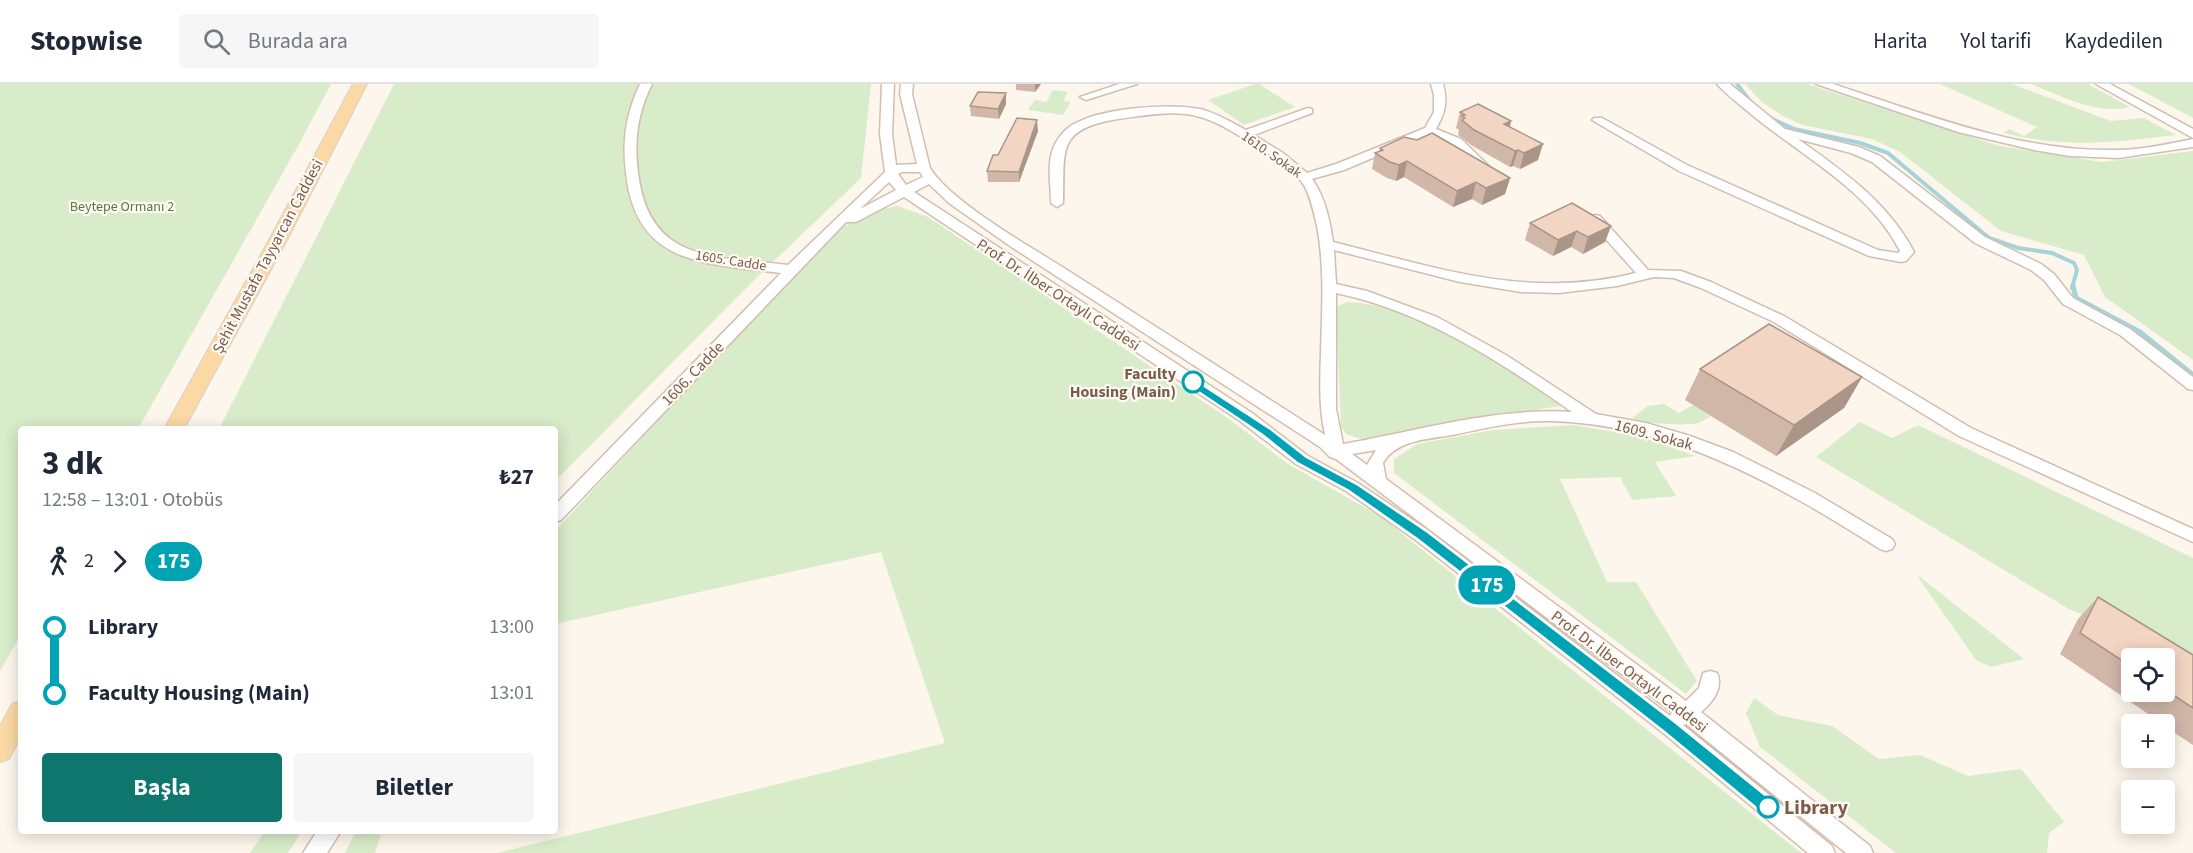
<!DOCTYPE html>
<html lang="tr">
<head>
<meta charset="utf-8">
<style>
	body { margin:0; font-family:"Source Sans 3",sans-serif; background:#f6f6f7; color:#1f2937; height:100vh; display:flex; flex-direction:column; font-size:22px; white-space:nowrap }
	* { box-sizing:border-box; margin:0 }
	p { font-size:20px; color:#747a83 }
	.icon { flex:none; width:33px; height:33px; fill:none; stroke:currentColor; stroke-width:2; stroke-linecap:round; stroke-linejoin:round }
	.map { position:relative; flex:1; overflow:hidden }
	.side { position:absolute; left:18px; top:342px; width:540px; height:408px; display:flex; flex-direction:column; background:#fff; border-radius:6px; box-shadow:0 3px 15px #0003 }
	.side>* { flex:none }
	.badge { padding:0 12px; border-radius:20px; font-size:21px; line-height:39px }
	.tools { position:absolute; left:2121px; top:564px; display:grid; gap:12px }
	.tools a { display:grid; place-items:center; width:54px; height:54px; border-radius:6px; background:#fff; box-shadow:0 3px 15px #0003; font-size:30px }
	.map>.badge { position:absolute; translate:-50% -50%; box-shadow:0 0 0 3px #fff }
	.legs { display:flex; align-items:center; gap:9px; height:66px; padding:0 24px; font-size:20px }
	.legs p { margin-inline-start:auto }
	.summary { display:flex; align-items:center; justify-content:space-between; height:102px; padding:0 24px }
	h1 { font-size:33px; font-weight:700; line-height:45px }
	.button { display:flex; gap:12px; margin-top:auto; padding:12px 24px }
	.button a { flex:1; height:69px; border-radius:6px; background:#0f766e; color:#fff; font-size:24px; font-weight:700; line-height:69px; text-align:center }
	.button a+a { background:#f6f6f7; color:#1f2937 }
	ul { padding:0 24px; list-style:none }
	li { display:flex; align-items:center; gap:21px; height:66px; font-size:22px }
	li i { display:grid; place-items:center; width:9px; height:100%; margin:0 8px; background:currentColor }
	li i::after { content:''; width:15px; height:15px; margin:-8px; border:4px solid; border-radius:50%; background:#fff }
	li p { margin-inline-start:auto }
	li:first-child i { background:linear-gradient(#0000 50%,currentColor 0) }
	li:last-child i { background:linear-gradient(currentColor 50%,#0000 0) }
	header { display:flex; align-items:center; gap:36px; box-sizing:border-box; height:84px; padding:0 30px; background:#fff; border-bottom:2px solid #e0e1e3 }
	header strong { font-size:28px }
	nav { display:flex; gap:33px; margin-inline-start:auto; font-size:21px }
	.search { width:420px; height:54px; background:#f6f6f7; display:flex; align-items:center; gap:15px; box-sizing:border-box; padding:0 21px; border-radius:6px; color:#747a83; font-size:22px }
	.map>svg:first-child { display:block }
	.green { fill:#d8ecc9 }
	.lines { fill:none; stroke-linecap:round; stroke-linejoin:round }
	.stream-far1 { stroke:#a5d3da; stroke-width:4 }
	.stream { stroke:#a5d3da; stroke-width:5 }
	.minor-casing { stroke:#d1beb0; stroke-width:3 }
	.major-casing { stroke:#dad1cd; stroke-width:2 }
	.minor { fill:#fff; fill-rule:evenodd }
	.major { fill:#fbd9a5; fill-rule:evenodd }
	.wall { fill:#d1b7a8; fill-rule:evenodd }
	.shaded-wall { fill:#aa9588 }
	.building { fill:#f3d5c3; stroke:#aa9588; stroke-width:1.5 }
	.line-1 { fill:#00a3b4; stroke:#fff; stroke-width:1.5 }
	.stop-1-dot { fill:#fff; stroke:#00a3b4; stroke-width:3 }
	.labels { text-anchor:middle; stroke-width:4.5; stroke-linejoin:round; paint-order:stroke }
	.far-street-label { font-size:14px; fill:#7a5c4d; stroke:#fffaf3 }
	.far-park-label { font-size:14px; fill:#537a41; stroke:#fffaf3 }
	.street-label { font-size:16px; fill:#7a5c4d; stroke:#fffaf3 }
	.stop-label { font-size:16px; font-weight:bold; fill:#7a5c4d; stroke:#fffaf3; text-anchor:end }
	.near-stop-label { font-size:20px; font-weight:bold; fill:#7a5c4d; stroke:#fffaf3; text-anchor:start }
</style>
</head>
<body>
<header>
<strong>Stopwise</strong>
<div class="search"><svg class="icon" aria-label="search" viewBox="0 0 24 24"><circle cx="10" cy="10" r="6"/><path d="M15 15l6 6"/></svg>Burada ara</div>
<nav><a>Harita</a><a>Yol tarifi</a><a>Kaydedilen</a></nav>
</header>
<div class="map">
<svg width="2193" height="769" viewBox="0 0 2193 769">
	<rect width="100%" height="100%" fill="#fdf6ec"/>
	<g class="green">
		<path d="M0 0H331L298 62 138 345H21V550L0 587Z"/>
		<path d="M394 0H871L861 94 755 195 555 397V345H219Z"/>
		<path d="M1255 0H1259L1295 23 1244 41 1208 16Z"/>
		<path d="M1745 0H1807L2000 62 2102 78 2193 67V276L2105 213 2084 171 2001 147 1900 68 1872 55 1803 41 1783 32 1762 18Z"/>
		<path d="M1940 0H2012L2111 37 2144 34 2176 51C2112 59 2066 64 2003 49L2009 45 2024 52 2037 43Z"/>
		<path d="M2031 0H2088L2130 23C2095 31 2063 12 2031 0Z"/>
		<path d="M2129 0H2193V34Z"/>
		<path d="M1053 6 1068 8 1063 17 1071 18 1063 31 1028 26 1035 16 1046 18Z"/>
		<path d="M898 122 928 133 1229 335 1288 380 1380 432 1801 769H497L945 659 881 468 555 540V447L832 149 872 127Z"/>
		<path d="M1347 218C1409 218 1510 286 1561 322L1478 334 1361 355 1346 350 1341 342 1336 223Z"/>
		<path d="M1664 320 1679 329 1693 321 1711 332C1707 334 1702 338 1698 339 1688 342 1641 340 1632 334L1648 322Z"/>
		<path d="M1860 338 1892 354 1918 341 2193 474V593L2127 548 2069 525 1816 373Z"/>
		<path d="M1574 341 1638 352 1696 372 1655 378 1676 412 1632 416 1620 393 1560 395 1607 498H1636L1697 597 1686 610 1394 389V375L1417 360 1493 346Z"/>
		<path d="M1918 493H1920L2024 575 1991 583 1976 576Z"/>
		<path d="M1754 614 1778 631 1832 642 1879 675 1920 671 1968 692 2021 685 2064 738 2049 749 2047 769H1896L1760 663 1746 629Z"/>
		<path d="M265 747H302L288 769H250Z"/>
		<path d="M356 747H382L375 769H345Z"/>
	</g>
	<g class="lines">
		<g class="stream-far1">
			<path d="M1737 0 1753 21"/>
			<path d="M1770 34 1794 45 1860 59 1888 69 1989 154 2018 164 2052 169 2074 179 2077 186 2072 204"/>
		</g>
		<path class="stream" d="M2073 202 2076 214 2140 248 2193 291"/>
		<g class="minor-casing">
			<g id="minor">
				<path d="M640 0H652C637 30 634 57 638 89 649 180 716 172 788 181L885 88 880 50 882 0H894L892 50 896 81 917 80 900 10 901 0H913L912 10 930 84C950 117 1029 162 1064 184 1151 240 1238 295 1325 351 1319 324 1320 297 1321 269 1322 226 1325 184 1317 142 1314 129 1311 115 1305 103 1295 85 1270 70 1253 60 1236 50 1219 38 1200 33 1175 25 1143 32 1118 35 1055 45 1065 67 1063 119L1057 123 1051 119C1051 101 1046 77 1055 60 1060 51 1068 42 1078 38 1106 24 1169 19 1200 25 1216 29 1231 38 1246 46L1308 24 1312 25V29L1254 51 1283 69 1307 89 1336 80 1425 44 1434 28V11L1431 0H1443C1448 18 1445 29 1436 45L1461 55 1492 85 1494 88 1492 91H1484L1453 61 1429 50 1344 86 1312 95C1325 113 1330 136 1333 158 1438 184 1527 216 1636 189L1588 135 1595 131 1600 132 1648 186 1681 187 1711 198 1784 232 1971 344 2193 445V458L1959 352 1774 238 1701 204 1674 194 1654 193 1617 202 1559 209 1521 208 1460 198 1334 166 1336 200 1367 207 1437 233 1506 271 1596 330 1646 339 1690 352 1733 368 1815 409 1892 455 1895 460 1892 465 1886 467 1880 465C1779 401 1674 341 1552 337 1519 336 1485 344 1452 351 1429 355 1396 356 1383 379L1386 395 1686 617 1699 604 1703 589 1710 587 1717 589C1724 604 1712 619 1701 628L1870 762 1873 769H1846L1686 640 1683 641 1832 762 1835 769H1808L1662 648 1417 457 1346 407 1296 380 1240 337 904 113 856 138H846L561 436 555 438V421L781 189C706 179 636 183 626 89 622 56 626 30 640 0ZM902 88H920L923 93 906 101 898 90ZM889 98 896 106 860 125ZM929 100 949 119 1010 162 1320 363 1330 373 1336 375 1672 628 1670 632 1429 447 1358 399 1308 372 1252 329 914 108ZM1336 209C1423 227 1501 278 1572 328 1497 323 1417 347 1343 360L1336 325ZM1376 366 1367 381 1352 370Z"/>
				<path d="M1119 0H1137L1086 16 1080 13Z"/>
				<path d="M1717 0H1730L1785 45 1859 63 1880 72 1985 153 2041 180 2054 190 2073 214 2130 245 2193 293V306L2188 305 2120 251 2063 220 2044 196 2031 186 1975 159 1872 78 1851 69 1798 55C1843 87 1888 118 1914 168L1906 177 1901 178 1869 172 1679 87 1592 36 1594 34H1602L1687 81 1878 166 1898 169 1900 167C1867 103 1798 71 1745 25 1735 17 1725 9 1717 0Z"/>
				<path d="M1816 0H1833C1925 30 2019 68 2116 66 2142 66 2168 60 2193 55V63L2118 74 2070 72 2034 66 1958 48Z"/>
				<path d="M2096 0H2110L2193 45V54Z"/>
				<path d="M317 747H341L327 769H303Z"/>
			</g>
		</g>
		<g class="major-casing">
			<g id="major">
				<path d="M353 0H367L287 156 184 345H164L269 156Z"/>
				<path d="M21 617V652L9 675 0 678V642L12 620Z"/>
			</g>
		</g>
		<use href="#minor" class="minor"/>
		<use href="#major" class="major"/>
	</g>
	<g class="wall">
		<path d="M1016 0H1041L1035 8 1016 6Z"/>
		<path d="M1006 9V20L999 35 971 32 970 22Z"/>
		<path d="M1460 28 1511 37 1510 43 1538 76 1520 85 1513 82 1510 83 1471 61 1458 51 1459 46 1456 44Z"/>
		<path d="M1038 47 1019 98H988L987 87 998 71Z"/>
		<path d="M1380 64 1510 94 1505 110 1482 121 1472 115 1453 123 1404 93 1396 97 1387 94 1372 85 1375 69 1379 67Z"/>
		<path d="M1530 139 1611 142 1605 158 1583 170 1571 163 1553 172 1525 156Z"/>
		<path d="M1700 285 1862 293 1844 324 1776 372 1685 316Z"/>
		<path d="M2098 513 2193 571V661L2164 642V640H2163L2060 570 2078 535ZM2132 574H2164V608H2132Z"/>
	</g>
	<g class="shaded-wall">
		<path d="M1035 0H1041L1035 8Z"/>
		<path d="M1006 9V20L999 35 998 25Z"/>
		<path d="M1037 36 1038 47 1019 98V88Z"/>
		<path d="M1511 37 1507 53 1504 40Z"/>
		<path d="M1543 60 1538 76 1520 85 1524 69Z"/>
		<path d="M1518 66 1513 82 1510 83 1515 67Z"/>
		<path d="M1407 77 1404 93 1396 97 1399 81Z"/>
		<path d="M1510 94 1505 110 1482 121 1486 104Z"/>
		<path d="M1476 98 1472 115 1453 123 1457 107Z"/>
		<path d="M1611 142 1605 158 1583 170 1588 153Z"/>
		<path d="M1577 147 1571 163 1553 172 1558 156Z"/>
		<path d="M1862 293 1844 324 1776 372 1794 341Z"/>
	</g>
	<g class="building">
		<path d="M978 8 1006 9 998 25 970 22Z"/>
		<path d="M1478 20 1511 37 1504 40 1543 60 1524 69 1518 66 1515 67 1474 46 1462 36 1465 34 1462 32 1465 31 1460 28Z"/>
		<path d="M1017 34 1037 36 1019 88 987 87 993 71H998Z"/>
		<path d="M1432 49 1510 94 1486 104 1476 98 1457 107 1407 77 1399 81 1390 78 1375 69 1383 66 1380 64 1404 53 1417 56Z"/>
		<path d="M1572 119 1611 142 1588 153 1577 147 1558 156 1530 139Z"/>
		<path d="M1769 240 1862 293 1794 341 1700 285Z"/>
		<path d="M2098 513 2193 571V624L2164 605V574H2132V583L2080 549Z"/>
	</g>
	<path class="line-1" d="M1193 295 1270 345 1306 373 1356 400 1427 448 1674 638 1773 718 1775 723 1773 728 1768 730 1762 728 1664 647 1418 455 1348 406 1298 379 1262 350 1189 301V296Z"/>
	<g class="stop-1-dot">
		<circle cx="1193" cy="298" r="10"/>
		<circle cx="1768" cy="723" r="10"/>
	</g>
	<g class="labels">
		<g class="far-street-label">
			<text transform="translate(1272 70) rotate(35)" y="5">1610. Sokak</text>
			<text transform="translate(731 176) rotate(9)" y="5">1605. Cadde</text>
		</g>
		<g class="far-park-label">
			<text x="122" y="127">Beytepe Ormanı 2</text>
		</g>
		<g class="street-label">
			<text transform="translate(267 172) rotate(-62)" y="6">Şehit Mustafa Tayyarcan Caddesi</text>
			<text transform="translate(1059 210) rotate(33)" y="6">Prof. Dr. İlber Ortaylı Caddesi</text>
			<text transform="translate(692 289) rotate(-46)" y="6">1606. Cadde</text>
			<text transform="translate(1654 350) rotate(15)" y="6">1609. Sokak</text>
			<text transform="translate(1630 587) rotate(37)" y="6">Prof. Dr. İlber Ortaylı Caddesi</text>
		</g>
		<g class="stop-label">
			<text x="1176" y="295">Faculty<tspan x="1176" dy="18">Housing (Main)</tspan></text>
		</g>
		<g class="near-stop-label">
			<text x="1784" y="730">Library</text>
		</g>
	</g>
</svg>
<div class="tools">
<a><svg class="icon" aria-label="locate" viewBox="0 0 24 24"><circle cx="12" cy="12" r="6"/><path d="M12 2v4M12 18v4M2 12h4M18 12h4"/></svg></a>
<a>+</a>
<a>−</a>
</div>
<b class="badge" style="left:1487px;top:501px;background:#00a3b4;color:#fff">175</b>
<section class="side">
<div class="summary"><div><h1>3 dk</h1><p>12:58 – 13:01 · Otobüs</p></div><b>₺27</b></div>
<div class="legs"><svg class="icon" aria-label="walk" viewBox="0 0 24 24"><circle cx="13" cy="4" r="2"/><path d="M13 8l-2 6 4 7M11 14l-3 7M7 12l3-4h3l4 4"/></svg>2<svg class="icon" aria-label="forward" viewBox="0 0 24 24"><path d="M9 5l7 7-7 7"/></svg><b class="badge" style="background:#00a3b4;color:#fff">175</b></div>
<ul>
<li><i style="color:#00a3b4"></i><b>Library</b><p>13:00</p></li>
<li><i style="color:#00a3b4"></i><b>Faculty Housing (Main)</b><p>13:01</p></li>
</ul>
<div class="button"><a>Başla</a><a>Biletler</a></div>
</section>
</div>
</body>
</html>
